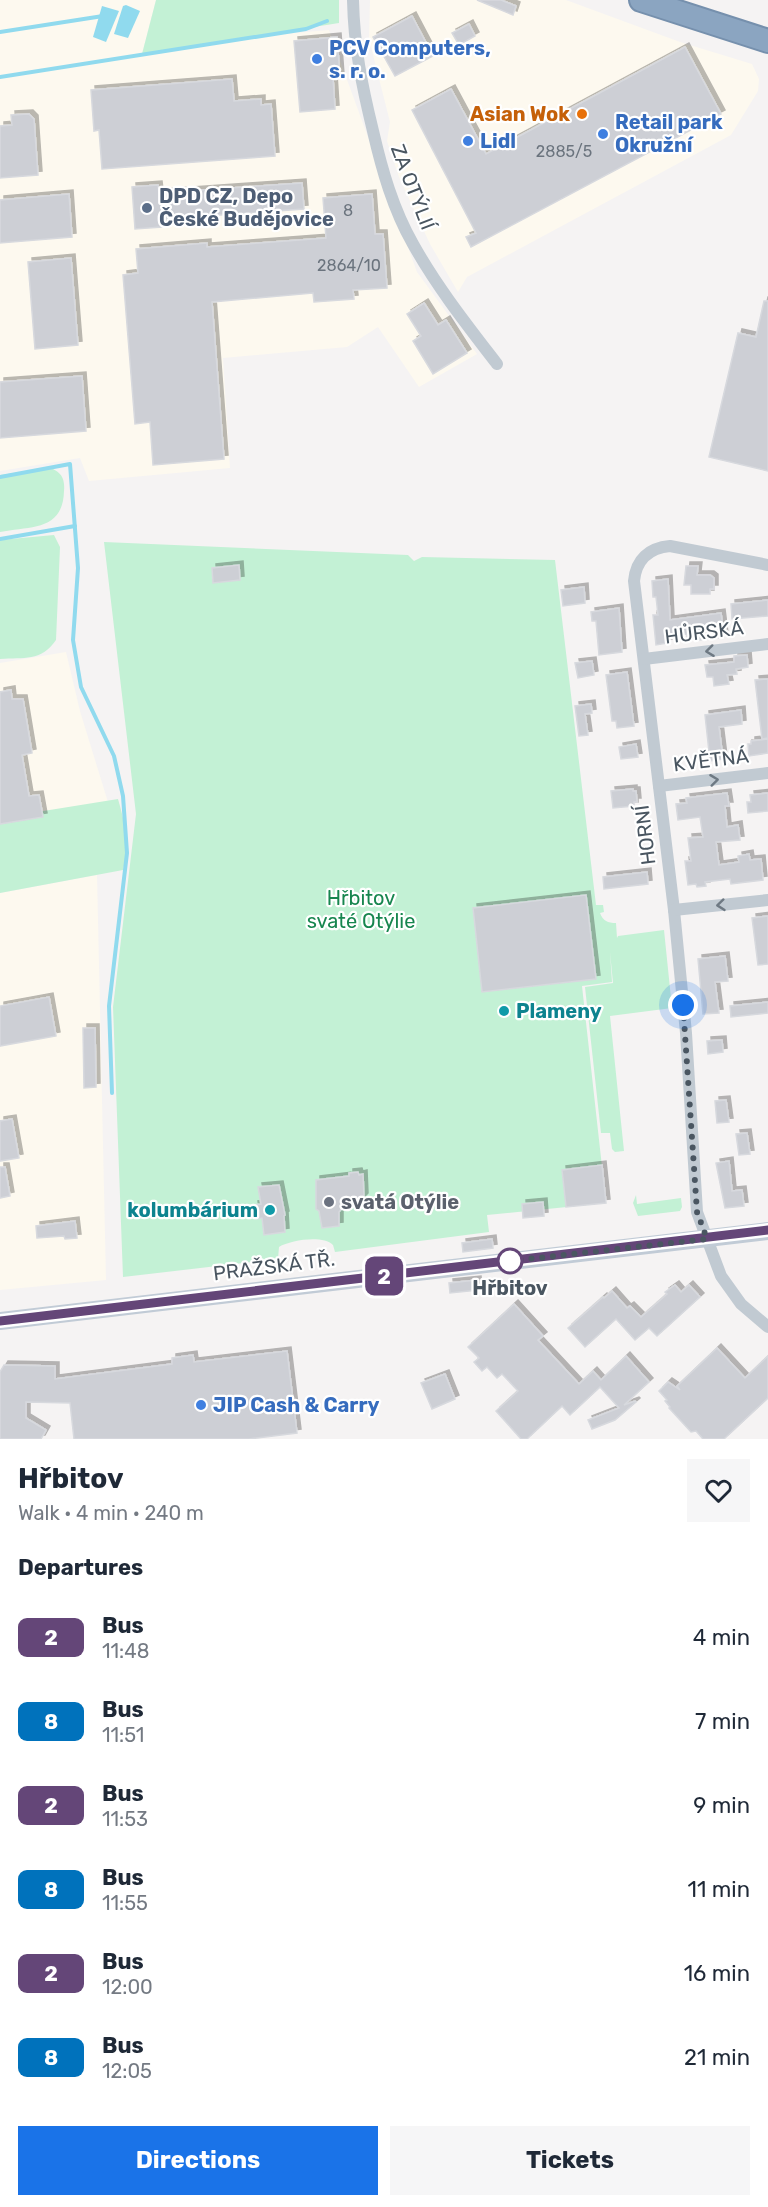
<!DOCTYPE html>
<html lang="en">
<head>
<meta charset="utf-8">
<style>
	body { margin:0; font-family:Rubik,sans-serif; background:#f6f6f7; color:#1f2937; height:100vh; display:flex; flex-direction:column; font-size:22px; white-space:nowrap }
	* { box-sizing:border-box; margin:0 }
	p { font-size:20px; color:#747a83 }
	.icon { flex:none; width:33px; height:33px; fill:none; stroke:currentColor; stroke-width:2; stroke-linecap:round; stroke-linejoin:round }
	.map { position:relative; height:1439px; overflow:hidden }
	.drawer { display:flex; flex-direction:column; background:#fff; flex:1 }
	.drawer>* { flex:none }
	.badge { padding:0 12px; border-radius:9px; font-size:21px; line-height:39px }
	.you { position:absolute; width:30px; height:30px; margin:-15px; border:4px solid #fff; border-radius:50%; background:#1a73e8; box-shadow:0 0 0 9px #1a73e833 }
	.map>.badge { position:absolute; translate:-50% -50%; box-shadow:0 0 0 3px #fff }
	h2 { padding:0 18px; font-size:22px; line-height:54px }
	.round { display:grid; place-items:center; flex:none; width:63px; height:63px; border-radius:0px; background:#f6f6f7 }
	.overview { display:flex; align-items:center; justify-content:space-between; height:102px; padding:0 18px }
	h1 { font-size:28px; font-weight:700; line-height:45px }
	.primary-button { display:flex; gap:12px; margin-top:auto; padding:12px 18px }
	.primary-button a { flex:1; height:69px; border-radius:0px; background:#1a73e8; color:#fff; font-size:24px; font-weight:700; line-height:69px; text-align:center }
	.primary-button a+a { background:#f6f6f7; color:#1f2937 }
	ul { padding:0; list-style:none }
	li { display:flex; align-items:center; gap:18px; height:84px; padding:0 18px }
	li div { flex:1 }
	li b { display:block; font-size:22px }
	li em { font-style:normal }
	li .badge { min-width:66px; font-weight:700; text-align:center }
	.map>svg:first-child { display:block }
	.commercial { fill:#fdf9ef }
	.green { fill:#c3f1d5 }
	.water { fill:#90daee }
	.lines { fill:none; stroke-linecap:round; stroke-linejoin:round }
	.stream { stroke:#90daee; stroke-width:4 }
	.building { fill:#cdcfd5; stroke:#d7d9de; stroke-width:1.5; filter:url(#shadow) }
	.highway-casing { stroke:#7690ad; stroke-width:26 }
	.street { stroke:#c1cad2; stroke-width:12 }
	.secondary { stroke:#c1cbd6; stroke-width:18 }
	.highway { stroke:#8ba5c1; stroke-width:22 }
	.oneway { stroke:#6e7983 }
	.line-casing { stroke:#fff; stroke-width:14 }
	.line { stroke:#644678; stroke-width:9 }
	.walk { stroke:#4a5661; stroke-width:6; stroke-dasharray:0 10.8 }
	.shop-dot { fill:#3f7fe0; stroke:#fff; stroke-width:2 }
	.food-dot { fill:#e8710a; stroke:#fff; stroke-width:2 }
	.service-dot { fill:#5c6f8a; stroke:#fff; stroke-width:2 }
	.culture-dot { fill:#0f9aa8; stroke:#fff; stroke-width:2 }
	.worship-dot { fill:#6b7280; stroke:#fff; stroke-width:2 }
	.stop-dot { fill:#fff; stroke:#644678; stroke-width:3 }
	.labels { text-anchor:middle; stroke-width:4.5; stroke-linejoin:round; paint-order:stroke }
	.number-label { font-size:16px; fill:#6b747e }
	.shop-label { font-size:20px; font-weight:bold; fill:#366cbe; stroke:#fff; text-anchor:start }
	.food-label { font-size:20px; font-weight:bold; fill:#c56008; stroke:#fff; text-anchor:end }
	.street-label { font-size:20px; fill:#4a5661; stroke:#fff }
	.service-label { font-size:20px; font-weight:bold; fill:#4e5e75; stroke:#fff; text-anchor:start }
	.park-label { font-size:20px; fill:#17864f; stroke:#fff }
	.culture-label { font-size:20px; font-weight:bold; fill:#0d838f; stroke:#fff; text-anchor:start }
	.worship-label { font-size:20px; font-weight:bold; fill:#5b616d; stroke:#fff; text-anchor:start }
	.stop-label { font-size:20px; font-weight:bold; fill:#4a5661; stroke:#fff }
</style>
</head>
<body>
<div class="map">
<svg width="768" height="1439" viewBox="0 0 768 1439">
	<defs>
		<filter id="shadow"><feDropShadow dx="4" dy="-4" stdDeviation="0" flood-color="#0004"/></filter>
	</defs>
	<rect width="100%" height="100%" fill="#f5f3f3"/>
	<g class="commercial">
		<path d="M0 0H156L142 54 260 36 329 30 417 272 477 354 419 387 378 327 347 347 223 358 230 468 89 481 80 458 0 471Z"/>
		<path d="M370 0H566L680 42 752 64 759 79 758 91 731 135 467 277 458 292 430 244 399 177 387 141 390 122 369 39Z"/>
		<path d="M66 652 80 711 111 812 0 833V663Z"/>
		<path d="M97 875 106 1280 0 1290V893Z"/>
	</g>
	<g class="green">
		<path d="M156 0H339V23L142 54Z"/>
		<path d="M51 468C62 473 65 479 64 491 63 531 31 526 0 532V475Z"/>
		<path d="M54 535 60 547 56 640C41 662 24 657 0 659V540Z"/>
		<path d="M104 542 408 555 414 561 422 557 555 560 596 905H603L604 912 600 913C603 921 608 923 616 923L617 938 618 936 664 930 672 1008 610 1016 624 1151 615 1152 612 1149 610 1133H601L585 987 613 983 610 952 612 982 582 986 606 1203 487 1215 489 1232 335 1252 333 1245C323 1235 291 1240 279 1247L278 1259 123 1277 113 1007 136 814Z"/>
		<path d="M118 799C125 823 130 846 123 870L0 893V818Z"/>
		<path d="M636 1195 637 1204 681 1198 682 1207 680 1211 638 1216 633 1203Z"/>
	</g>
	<g class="water">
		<path d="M126 5 140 11 128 38 114 34 123 6Z"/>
		<path d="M102 6 119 11 106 42 93 37Z"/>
	</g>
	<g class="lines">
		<g class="stream">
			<path d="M0 32 103 16"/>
			<path d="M0 77 306 29 327 21"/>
			<path d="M0 477 70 464 78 568 73 640 81 687 114 756 123 796 127 853 109 1006 112 1093"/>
			<path d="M0 539 75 526"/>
		</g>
	</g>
	<g class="building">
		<path d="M477 0H501L516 6 513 15Z"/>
		<path d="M412 16 433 56 395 76 373 37Z"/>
		<path d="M469 24 475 36 459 45 452 33Z"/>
		<path d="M337 37 340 78H333L335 109 300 112 294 41Z"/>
		<path d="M685 47 721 114 471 247 466 237 476 233 412 110 451 89 486 154Z"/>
		<path d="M232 79 234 101 261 99V105L271 104 275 156 102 169 99 130 94 131 91 90Z"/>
		<path d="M29 114 34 119 38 175 0 178V126L12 125 11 115Z"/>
		<path d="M302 183 304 209 162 219V227L135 229 132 187 158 185 159 193Z"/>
		<path d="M69 194 72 237 0 243V200Z"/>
		<path d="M372 194 375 234H383L387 288 353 290 354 299 314 302 313 293 212 302 224 459 153 465 150 422 135 424 123 275 138 273 136 249 207 243V247L326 238 323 198Z"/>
		<path d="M71 258 78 345 35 349 28 262Z"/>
		<path d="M764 301H768V471L709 457 738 333 756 337Z"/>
		<path d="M424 303 438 325 446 320 467 353 433 374 413 341 421 336 407 314Z"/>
		<path d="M82 376 86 431 0 438V382Z"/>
		<path d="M239 565 240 580 213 583 212 568Z"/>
		<path d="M686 566H698L697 575H710L714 578V589H710V594H691V585H684Z"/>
		<path d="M668 579 670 620 721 613 724 637 700 640 699 635 687 637V634L667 636 668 643 656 645 653 615H658L656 597H653L652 581Z"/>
		<path d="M584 587 585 603 563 606 561 590Z"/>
		<path d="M768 600V616L732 619 731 604Z"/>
		<path d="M619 608 622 652 599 655 596 621H592L591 612Z"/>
		<path d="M747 655 748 667 736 669 737 674 727 675 729 684 714 686 713 677H707L705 665 734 662V656Z"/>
		<path d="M592 661 594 675 578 678 575 663Z"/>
		<path d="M627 672 634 726 617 728 616 721H612L606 675Z"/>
		<path d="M768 679V738L762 739 755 680Z"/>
		<path d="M11 690 12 699H23L32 753 22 755 29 796 39 795 43 817 0 824V692Z"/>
		<path d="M591 704 592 713 585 714 588 735 579 736 575 706Z"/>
		<path d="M741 710 742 724 719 727 723 759 710 761 705 715Z"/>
		<path d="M768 739V753L749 756 748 744H751V741Z"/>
		<path d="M636 744 638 757 621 759 619 747Z"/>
		<path d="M633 789V791H636L637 802H634V806L613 808 611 791Z"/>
		<path d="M727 793 729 806H725L727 827 738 825 740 840 716 842 719 865 739 862 738 856 749 854 750 860 761 859 763 880 731 884 730 879 705 882 706 886 697 887 696 884 688 885 685 861H691L688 838 703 837 700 817 678 820 676 804 687 803 686 798Z"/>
		<path d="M768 793V811L748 813 747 802H751L750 795Z"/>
		<path d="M647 872 648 884 604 889 603 877Z"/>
		<path d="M586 895 596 979 482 992 473 908Z"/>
		<path d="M768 916V964L758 965 752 918Z"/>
		<path d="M725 956 728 981 715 982 719 1013 703 1014 698 959Z"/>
		<path d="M49 997 56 1036 0 1046V1006Z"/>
		<path d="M768 1002V1013L731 1017 730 1006Z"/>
		<path d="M83 1028H95L96 1087 84 1088Z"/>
		<path d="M722 1040 723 1052 708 1054 707 1041Z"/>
		<path d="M726 1100 729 1122 717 1123 715 1101Z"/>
		<path d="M12 1119 19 1158 0 1161V1121Z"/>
		<path d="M747 1133 750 1154 739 1155 736 1134Z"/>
		<path d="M729 1161 732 1191 742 1190 744 1206 725 1208 716 1163Z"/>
		<path d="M602 1165 606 1203 566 1207 562 1170Z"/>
		<path d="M0 1167H5L10 1196 0 1198Z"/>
		<path d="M358 1172 359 1175 363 1174 364 1197 360 1201 354 1202 349 1199 339 1212V1226L322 1228 319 1211 316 1209V1180L349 1176V1173Z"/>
		<path d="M279 1185 285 1215 284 1216 285 1232 264 1235 262 1218 256 1219 254 1205 261 1204 258 1187Z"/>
		<path d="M543 1202 544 1216 523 1218 522 1204Z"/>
		<path d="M75 1221 77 1238 65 1239 64 1236 37 1238 36 1226Z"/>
		<path d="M492 1239 493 1248 463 1252 462 1243Z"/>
		<path d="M477 1280 478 1290 450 1293 449 1283Z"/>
		<path d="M675 1285 681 1292 689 1285 700 1297 657 1336 649 1328 635 1340 616 1319 585 1347 568 1328 603 1297 604 1298 612 1291 627 1308 630 1306 641 1317 667 1294 665 1292Z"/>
		<path d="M514 1304 543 1336 538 1340 579 1384 593 1371 601 1380 626 1356 649 1382 624 1405 635 1401 636 1402 615 1420 592 1429 588 1420 619 1408 600 1387 570 1415 562 1406 527 1439H521L496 1411 518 1391 502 1374 497 1378 487 1367 482 1371 474 1362 479 1358 468 1347Z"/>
		<path d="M717 1348 745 1378 768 1356V1398L724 1439H703L696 1431 691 1432 669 1408 670 1407 665 1401 667 1400 659 1391 668 1382 680 1390 677 1386Z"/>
		<path d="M287 1351 297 1433 249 1439H74L70 1403 26 1402V1418L46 1430 41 1439H0V1372L4 1365 55 1366V1379L172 1364V1358L193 1355 194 1362Z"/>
		<path d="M445 1374 455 1399 432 1409 421 1383Z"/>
	</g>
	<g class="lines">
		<g class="highway-casing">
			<path id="highway" d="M641 0 768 41"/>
		</g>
		<g class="street">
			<path d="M353 0C354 47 362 86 373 131 382 170 393 209 413 244 437 287 467 325 497 364"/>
			<path d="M768 565 670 546C649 548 636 559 634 581L674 910 686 1033 697 1212 721 1276 741 1304 768 1327"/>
			<path d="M644 659 768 644"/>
			<path d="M659 786 768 773"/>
			<path d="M674 910 768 900"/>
		</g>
		<path class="secondary" d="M0 1321 768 1231"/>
		<use href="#highway" class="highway"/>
	</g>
	<defs><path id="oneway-chevron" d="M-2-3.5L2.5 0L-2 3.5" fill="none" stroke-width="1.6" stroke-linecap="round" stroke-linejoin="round" transform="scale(1.5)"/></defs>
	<g class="oneway">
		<use href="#oneway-chevron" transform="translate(710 651) rotate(173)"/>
		<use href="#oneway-chevron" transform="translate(714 780) rotate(-7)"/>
		<use href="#oneway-chevron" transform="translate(721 905) rotate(174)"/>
	</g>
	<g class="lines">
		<g class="line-casing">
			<path id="line" d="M0 1321 768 1230"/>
		</g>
		<use href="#line" class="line"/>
		<path class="walk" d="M510 1261 707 1239 697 1212 683 1005"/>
	</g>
	<g class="shop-dot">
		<circle cx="317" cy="59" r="6"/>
		<circle cx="603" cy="134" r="6"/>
		<circle cx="468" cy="141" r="6"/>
		<circle cx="201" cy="1405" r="6"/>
	</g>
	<circle class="food-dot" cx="582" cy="114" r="6"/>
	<circle class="service-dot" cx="147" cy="208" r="6"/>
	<g class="culture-dot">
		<circle cx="504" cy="1011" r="6"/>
		<circle cx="270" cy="1210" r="6"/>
	</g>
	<circle class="worship-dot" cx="329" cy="1202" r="6"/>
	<circle class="stop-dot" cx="510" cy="1261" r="12"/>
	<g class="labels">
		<g class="number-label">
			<text x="564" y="157">2885/5</text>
			<text x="348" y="216">8</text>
			<text x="349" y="271">2864/10</text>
		</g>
		<g class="shop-label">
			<text x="329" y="55">PCV Computers,<tspan x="329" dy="23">s. r. o.</tspan></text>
			<text x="615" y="129">Retail park<tspan x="615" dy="23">Okružní</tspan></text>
			<text x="480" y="148">Lidl</text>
			<text x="213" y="1412">JIP Cash &amp; Carry</text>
		</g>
		<g class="food-label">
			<text x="570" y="121">Asian Wok</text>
		</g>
		<g class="street-label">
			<text transform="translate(413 187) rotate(69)" y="7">ZA OTÝLIÍ</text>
			<text transform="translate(704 632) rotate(-7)" y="7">HŮRSKÁ</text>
			<text transform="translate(711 760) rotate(-7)" y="7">KVĚTNÁ</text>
			<text transform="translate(645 835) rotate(-97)" y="7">HORNÍ</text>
			<text transform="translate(274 1266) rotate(-7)" y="7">PRAŽSKÁ TŘ.</text>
		</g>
		<g class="service-label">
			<text x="159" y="203">DPD CZ, Depo<tspan x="159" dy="23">České Budějovice</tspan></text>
		</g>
		<g class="park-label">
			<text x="361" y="905">Hřbitov<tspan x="361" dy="23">svaté Otýlie</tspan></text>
		</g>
		<g class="culture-label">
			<text x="516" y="1018">Plameny</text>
			<text x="258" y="1217" text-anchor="end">kolumbárium</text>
		</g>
		<g class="worship-label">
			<text x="341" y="1209">svatá Otýlie</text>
		</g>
		<g class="stop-label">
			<text x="510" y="1295">Hřbitov</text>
		</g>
	</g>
</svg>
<div class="you" style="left:683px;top:1005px"></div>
<b class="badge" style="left:384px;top:1276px;background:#644678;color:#fff">2</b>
</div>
<section class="drawer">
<div class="overview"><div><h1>Hřbitov</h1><p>Walk · 4 min · 240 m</p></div><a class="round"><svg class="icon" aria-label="heart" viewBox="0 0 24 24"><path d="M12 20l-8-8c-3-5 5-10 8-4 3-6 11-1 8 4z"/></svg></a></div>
<h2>Departures</h2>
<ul>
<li><span class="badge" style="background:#644678;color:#fff">2</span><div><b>Bus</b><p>11:48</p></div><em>4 min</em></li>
<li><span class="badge" style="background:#0072bc;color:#fff">8</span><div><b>Bus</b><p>11:51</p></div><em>7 min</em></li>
<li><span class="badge" style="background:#644678;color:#fff">2</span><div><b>Bus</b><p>11:53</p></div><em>9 min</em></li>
<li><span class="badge" style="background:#0072bc;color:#fff">8</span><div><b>Bus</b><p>11:55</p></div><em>11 min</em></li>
<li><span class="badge" style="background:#644678;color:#fff">2</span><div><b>Bus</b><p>12:00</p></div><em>16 min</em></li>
<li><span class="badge" style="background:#0072bc;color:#fff">8</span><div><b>Bus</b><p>12:05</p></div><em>21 min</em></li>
</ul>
<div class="primary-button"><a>Directions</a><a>Tickets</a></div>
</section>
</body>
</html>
